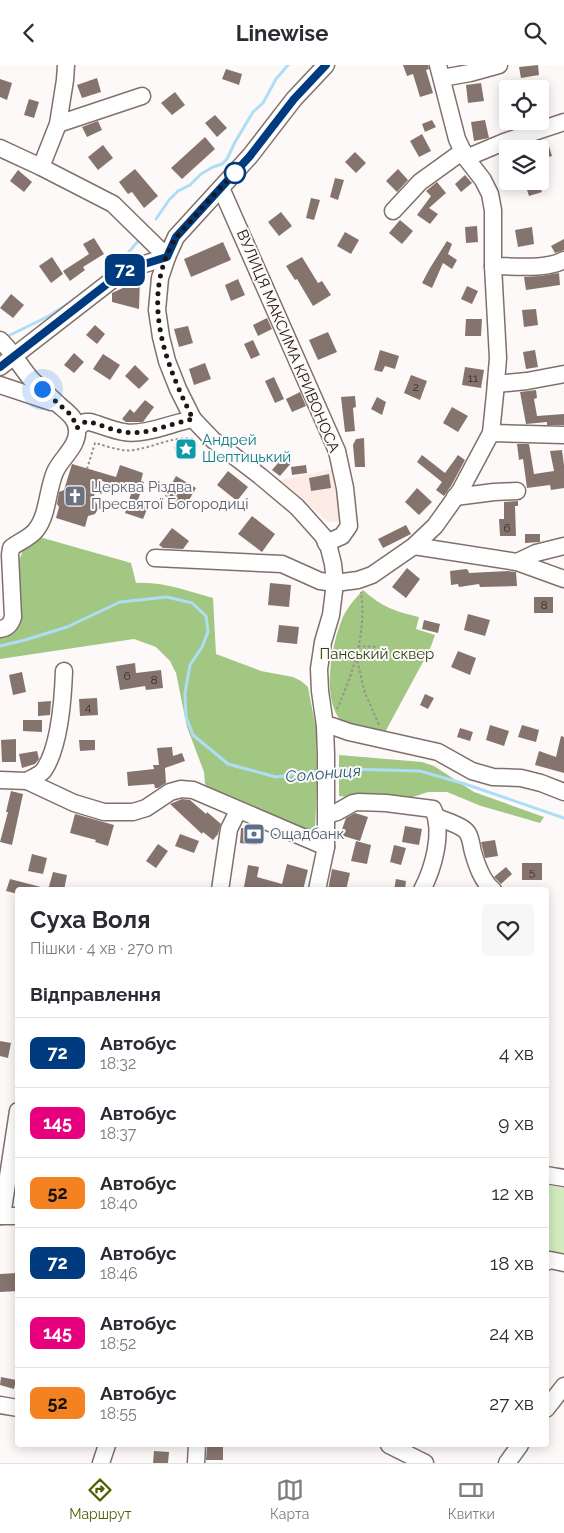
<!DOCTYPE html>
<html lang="uk">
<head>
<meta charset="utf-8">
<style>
	body { margin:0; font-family:Raleway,sans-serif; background:#f7f7f7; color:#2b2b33; height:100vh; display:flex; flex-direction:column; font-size:19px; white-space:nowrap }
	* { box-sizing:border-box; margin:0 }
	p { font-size:16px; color:#7c7c81 }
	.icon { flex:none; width:28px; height:28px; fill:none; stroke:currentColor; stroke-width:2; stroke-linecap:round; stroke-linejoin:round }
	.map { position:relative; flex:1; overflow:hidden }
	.details { position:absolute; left:15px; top:822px; width:534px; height:560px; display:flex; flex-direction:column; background:#fff; border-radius:5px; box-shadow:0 2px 12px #0003 }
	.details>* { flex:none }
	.badge { padding:0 10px; border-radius:8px; font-size:18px; line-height:32px }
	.tools { position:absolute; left:499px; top:15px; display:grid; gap:10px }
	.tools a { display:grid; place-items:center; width:50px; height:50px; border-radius:5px; background:#fff; box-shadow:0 2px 12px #0003; font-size:25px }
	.you { position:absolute; width:25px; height:25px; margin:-12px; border:4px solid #fff; border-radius:50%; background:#1a73e8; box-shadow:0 0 0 8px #1a73e833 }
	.map>.badge { position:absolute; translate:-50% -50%; box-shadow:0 0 0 2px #fff }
	h2 { padding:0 15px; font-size:19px; line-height:45px }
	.round { display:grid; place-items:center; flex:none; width:52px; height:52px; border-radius:5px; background:#f7f7f7 }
	.head { display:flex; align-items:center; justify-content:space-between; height:85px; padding:0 15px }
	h1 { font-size:24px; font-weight:700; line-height:38px }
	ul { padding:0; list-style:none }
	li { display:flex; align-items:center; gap:15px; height:70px; padding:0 15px; border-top:1px solid #e1e1e2 }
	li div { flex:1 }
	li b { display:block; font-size:19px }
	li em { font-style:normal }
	li .badge { min-width:55px; font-weight:700; text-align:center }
	header { display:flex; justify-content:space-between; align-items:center; height:65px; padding:0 15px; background:#fff; font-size:22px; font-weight:700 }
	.tabs { display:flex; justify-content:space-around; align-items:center; height:70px; border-top:1px solid #e1e1e2; background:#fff; font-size:14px; color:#7c7c81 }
	.tabs a { display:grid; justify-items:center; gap:2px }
	.tabs .active { color:#4e5f04 }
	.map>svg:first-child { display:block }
	.built { fill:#fdece5 }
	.green { fill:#d2ebbf }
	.forest { fill:#a2c782 }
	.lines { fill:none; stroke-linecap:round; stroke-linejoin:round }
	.stream { stroke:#aeddf7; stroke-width:3 }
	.building { fill:#85746d }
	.minor-casing { stroke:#817069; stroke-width:19 }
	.path { stroke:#96908e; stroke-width:2; stroke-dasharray:2.5 2.5; stroke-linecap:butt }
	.minor { stroke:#fff; stroke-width:16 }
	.line-casing { stroke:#fff; stroke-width:11 }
	.line { stroke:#003b80; stroke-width:8 }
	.walk { stroke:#1e1714; stroke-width:5; stroke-dasharray:0 9 }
	.stop-dot { fill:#fff; stroke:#003b80; stroke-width:2.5 }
	.labels { text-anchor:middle; stroke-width:4; stroke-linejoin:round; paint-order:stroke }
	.number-label { font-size:12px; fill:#382e2a }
	.street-label { font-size:15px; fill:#1e1714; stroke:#fdf9f8 }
	.culture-label { font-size:15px; fill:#0d838f; stroke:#fdf9f8; text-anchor:start }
	.worship-label { font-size:15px; fill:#5b616d; stroke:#fdf9f8; text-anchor:start }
	.park-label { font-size:15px; fill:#2c4313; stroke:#fdf9f8 }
	.service-label { font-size:15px; fill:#4e5e75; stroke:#fdf9f8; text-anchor:start }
	.water-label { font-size:16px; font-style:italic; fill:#195876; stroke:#fdf9f8 }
</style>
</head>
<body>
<header><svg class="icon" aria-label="back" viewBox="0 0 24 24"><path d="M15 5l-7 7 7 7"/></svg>Linewise<svg class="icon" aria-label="search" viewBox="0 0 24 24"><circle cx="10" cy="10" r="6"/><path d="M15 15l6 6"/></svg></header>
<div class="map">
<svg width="564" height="1398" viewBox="0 0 564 1398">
	<rect width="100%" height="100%" fill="#fdf9f8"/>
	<path class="built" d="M337 403 346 456 328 457 280 415Z"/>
	<g class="green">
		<path d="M193 377 198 380 178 393 173 382Z"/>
		<path d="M546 1120 564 1123V1195L546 1192Z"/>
	</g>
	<g class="forest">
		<path d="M36 471 131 498 136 518C162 516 188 526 213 533L216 589 261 606 293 612 301 616 308 622 316 664 317 717 315 766 294 762 213 729 205 719 204 707 187 662 176 608 170 596 156 582 134 574 0 594V567L10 565 15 505 26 478Z"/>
		<path d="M363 525C382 542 394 546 419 552L416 564 435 570 430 584 384 669C375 668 352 664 346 660 320 641 331 583 341 557 345 545 354 535 363 525Z"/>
		<path d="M339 690 422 697 434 701 474 727 544 752 540 758 481 741 447 727H428L407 734 354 733 339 731Z"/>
	</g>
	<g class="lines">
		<g class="stream">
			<path d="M156 154 169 135 178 126 190 120 201 109 213 102 222 99 227 94 235 77 253 47 263 38 276 14 288 0"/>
			<path d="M115 203 139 175"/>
			<path d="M6 272 49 251 75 234"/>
			<path d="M0 581 25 575 67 562 120 537 167 532 192 538 206 551 208 567 202 582 190 600 185 628 186 652 193 670 228 699 276 712 321 706"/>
			<path d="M330 706 345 704 420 706 465 719 564 753"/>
		</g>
	</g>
	<g class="building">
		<path d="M403 0H428L429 4 426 5 433 28 420 32 413 9 407 11Z"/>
		<path d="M538 0 539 10 521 13 519 2Z"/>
		<path d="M226 4 242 9 239 20 222 14Z"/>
		<path d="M97 13 101 27 82 33 77 20Z"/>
		<path d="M0 14 12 18 7 35 0 32Z"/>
		<path d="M481 18 484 36 468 38 466 20Z"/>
		<path d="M175 27 185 40 172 50 161 38Z"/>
		<path d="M29 34 39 37 34 53 24 50Z"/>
		<path d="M215 50 227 63 217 72 205 58Z"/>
		<path d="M432 55 436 62 425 67 422 59Z"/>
		<path d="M485 55 489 73 474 76 471 57Z"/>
		<path d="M98 56 102 65 87 72 82 62Z"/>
		<path d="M422 69 431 86 419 92 410 76Z"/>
		<path d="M205 72 215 84 182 114 171 103Z"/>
		<path d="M548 78 552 91 540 95V81Z"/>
		<path d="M103 80 113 93 98 105 88 92Z"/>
		<path d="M355 87 366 98 356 108 345 97Z"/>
		<path d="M135 104 158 131 144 143 132 127 128 129 119 117Z"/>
		<path d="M398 104 408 115 397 127 386 116Z"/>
		<path d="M18 105 32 117 24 127 10 116Z"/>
		<path d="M465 110 472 118 461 127 455 119Z"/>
		<path d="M335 113 344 115 338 135 330 132Z"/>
		<path d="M524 116H538L542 127 529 131Z"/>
		<path d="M437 117 446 128 429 143 438 149 430 159 417 150 431 131 426 126Z"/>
		<path d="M311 133 320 135 314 155 306 153Z"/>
		<path d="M281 147 292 161 279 171 268 157Z"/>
		<path d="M400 155 413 166 402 179 389 168Z"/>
		<path d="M477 161 478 177 466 178 465 162Z"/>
		<path d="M532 162 534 179 518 182 515 165Z"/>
		<path d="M345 167 359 175 351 189 337 181Z"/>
		<path d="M94 173 104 189 83 202 85 205 70 216 63 206 89 189 83 179Z"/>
		<path d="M564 174V185L555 188 551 181Z"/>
		<path d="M447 176 452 179 448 189 457 195 452 204 443 198 432 223 422 218 430 203Z"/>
		<path d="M223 177 231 195 191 212 184 194Z"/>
		<path d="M52 192 63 209 51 218 39 201Z"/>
		<path d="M302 192 318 218 322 216 331 230 313 241 297 214 295 215 286 201Z"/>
		<path d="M559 208 560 220 526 225 524 212 540 211Z"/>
		<path d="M238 214 245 230 231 236 225 220Z"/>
		<path d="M140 215 139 244 112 237V228Z"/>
		<path d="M467 221 478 226 472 239 461 234Z"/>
		<path d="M11 229 24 240 13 253 0 243Z"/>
		<path d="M536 244 538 260 524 262 522 245Z"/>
		<path d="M267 253 272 264 258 271 253 260Z"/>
		<path d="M466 254H482L481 271H465Z"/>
		<path d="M95 260 105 269 97 279 86 270Z"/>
		<path d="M188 261 193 278 179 282 174 264Z"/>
		<path d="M328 267 337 287 318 295 309 275Z"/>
		<path d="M253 275 260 290 251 294 244 279Z"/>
		<path d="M380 285 399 291 395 304 385 301 382 307 374 305Z"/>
		<path d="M535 285 538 302 526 304 523 287Z"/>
		<path d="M74 288 84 297 74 308 64 300Z"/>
		<path d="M103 289 120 300 110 315 93 304Z"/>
		<path d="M205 298 211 314 194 320 189 304Z"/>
		<path d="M135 300 149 314 139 324 125 311Z"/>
		<path d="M465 302 484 305 481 323 462 320Z"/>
		<path d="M411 310 427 316 420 335 404 328Z"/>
		<path d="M274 312 284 334 275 338 265 316Z"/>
		<path d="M536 325 537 333 534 334 537 351 564 349V360H547V357L526 359 520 327Z"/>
		<path d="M300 327 306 341 292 347 286 334Z"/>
		<path d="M355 331 356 342 353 343 355 366 345 367 341 332Z"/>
		<path d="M377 332 386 337 382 350 371 344Z"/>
		<path d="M145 335 154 342 143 357H126L122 354 130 344 134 348Z"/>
		<path d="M452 342 468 351 458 367 443 358Z"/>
		<path d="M364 373 365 402H355L353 380 356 374Z"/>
		<path d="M517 379H529L534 409 554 406 550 386 562 385 564 400V423L551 425 550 420 527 423 523 394 519 395Z"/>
		<path d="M422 390 445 408 458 390 465 395 451 421 444 431 436 425 442 417 417 397Z"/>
		<path d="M284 391 292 397 280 411 272 405Z"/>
		<path d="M72 399 116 412 120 400 143 408 141 416 144 417 137 438 148 442 143 454 125 448 132 426 99 415 93 434 97 439 98 444 95 449 88 451 85 462 56 453 59 442 57 439 59 427 64 425Z"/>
		<path d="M306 400 307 408 292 410 291 402Z"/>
		<path d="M228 406 248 422 237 436 217 420Z"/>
		<path d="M329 409 331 423 311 426 309 413Z"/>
		<path d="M176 411 196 423 185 442 165 431Z"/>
		<path d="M417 423 432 437 419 450 405 437Z"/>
		<path d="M518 436V441H515L516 471H500L499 454H504V437Z"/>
		<path d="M252 451 275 469 262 487 238 469Z"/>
		<path d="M406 460 411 469 383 483 378 474Z"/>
		<path d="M172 463 189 476 183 484 163 483 159 480Z"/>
		<path d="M525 469H540V477L525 478Z"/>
		<path d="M407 503 420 514 406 533 392 522Z"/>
		<path d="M466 504 468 505 469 508 508 506 515 507H516L517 521 480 522 479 519 459 522 458 519 451 520 450 506Z"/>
		<path d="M270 518 291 520 289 542 268 540Z"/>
		<rect x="534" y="532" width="19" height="16"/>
		<path d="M468 549 490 555 485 571 464 565Z"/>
		<path d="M424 555 440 559 438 568 422 564Z"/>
		<path d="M279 560 299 562 297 579 277 577Z"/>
		<path d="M458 586 476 593 470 610 451 602Z"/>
		<path d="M135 598 136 608 161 605 163 623 146 625 145 621 120 625 116 601Z"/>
		<path d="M22 607 26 627 13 630 9 610Z"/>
		<path d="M425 629 434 633 428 644 420 640Z"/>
		<path d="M97 633 98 650 80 651 79 634Z"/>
		<path d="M51 636 50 650 38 651V637Z"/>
		<path d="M23 655H42V667L23 666Z"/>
		<path d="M490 660 509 666 504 681 486 675Z"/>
		<path d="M522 660 539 665 536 677 518 672Z"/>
		<path d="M460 663 473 667 470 676 457 672Z"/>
		<path d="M561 671 564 672V708L535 700 539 686 556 692Z"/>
		<path d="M16 674V697H2L1 675Z"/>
		<path d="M79 675H95V685L80 686Z"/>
		<path d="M172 682 173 691 182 688 185 696 165 703 166 718 158 723H155L154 719 128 721 127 707 154 704 153 700H159L157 683Z"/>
		<path d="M37 686 39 694 35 699 22 703 19 689Z"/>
		<path d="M11 726 23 729 12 780 0 777 8 747H6Z"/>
		<path d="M182 734 190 735 206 749 207 747 221 759 218 769 213 775 203 767 202 769 170 739Z"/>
		<path d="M355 748 368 752 360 776 340 770 346 753Z"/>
		<path d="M75 749 114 760 108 781 95 777 96 775 70 768Z"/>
		<path d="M405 761 422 764 419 780 402 777Z"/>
		<path d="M241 763 258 764 257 780 240 778Z"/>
		<path d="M180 769 199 776 194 788 175 781Z"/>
		<path d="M495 775 498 791 485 793 481 777Z"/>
		<path d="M356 776 371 780 367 799 351 796Z"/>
		<path d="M158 779 168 786 156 803 146 796Z"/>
		<path d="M394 780 406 783 401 800 390 797Z"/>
		<path d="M32 789 47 793 43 809 28 806Z"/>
		<rect x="522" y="798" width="20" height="17"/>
		<path d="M287 799 308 805 303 825H260L244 822 248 800 259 802 257 812 282 819Z"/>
		<path d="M506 802 512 809 501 819 494 812Z"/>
		<path d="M332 804 350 808 346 825H328Z"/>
		<path d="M53 807 67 810 64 825H48Z"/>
		<path d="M10 814 41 822 40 825H18V829L6 826Z"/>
		<path d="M396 814 406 816 405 825H394Z"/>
		<path d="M0 976 11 978 8 993 0 991Z"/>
		<path d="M17 1208 18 1226 0 1227V1209Z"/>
		<path d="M1 1312 16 1315 14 1324 0 1320Z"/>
		<path d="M223 1381V1395H206L207 1382Z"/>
		<path d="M154 1386 169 1387 168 1398H153Z"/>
	</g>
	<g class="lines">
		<g class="minor-casing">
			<g id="minor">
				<path d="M442 13 470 8 499 0"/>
				<path d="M58 59 142 31"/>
				<path d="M0 83 41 102 113 139 167 192"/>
				<path d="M466 93 504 77 564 57"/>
				<path d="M41 102 58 59 65 15 66 0"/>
				<path d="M221 123 337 386 345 423 349 461 342 471 326 478"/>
				<path d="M393 146 420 117 463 86"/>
				<path d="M493 201C513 201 547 205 564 195"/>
				<path d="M0 275C12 286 20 301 31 314 40 323 50 331 59 340 67 347 76 353 77 364 79 381 61 393 55 407 47 426 48 450 36 465 30 473 18 477 11 483L10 490 13 552C11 559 8 563 0 564"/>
				<path d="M0 302 125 205 167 192"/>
				<path d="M496 319 527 316 564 309"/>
				<path d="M0 320 51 337"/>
				<path d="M77 363 85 357H90C101 360 112 365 124 367 143 371 172 358 193 354"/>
				<path d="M491 368 564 370"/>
				<path d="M455 432 494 427 517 426"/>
				<path d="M414 481 517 497 564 514"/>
				<path d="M155 493 282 499 320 516 335 518 358 515 372 510 414 481 435 461 460 426 491 368 495 329 498 293 493 201V145L490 129 483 115 466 93 457 74 438 0"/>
				<path d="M517 497 536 488 564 481"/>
				<path d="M325 661H332L349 667 438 687 472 706 493 712 521 713 541 718 564 727"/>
				<path d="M0 715 27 716 74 738 104 747H133L146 743 170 727 181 724 193 725 326 782"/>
				<path d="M27 716C32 713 40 710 44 705 60 681 63 634 64 606"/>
				<path d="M327 750 337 747 353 738 358 737 386 738 433 744C444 767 433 804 422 825"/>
				<path d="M436 752C446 756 458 759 465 765 471 770 471 780 473 787 477 801 482 816 493 825"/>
				<path d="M220 825 229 764 238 746"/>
				<path d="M317 825 326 782V690L325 661 320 626 319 604 323 577 331 550 335 518 333 499 329 483 323 471 297 442 260 411 213 375 193 354 178 324 167 296 161 272 157 245 160 213 167 192 176 172 250 91 294 34 326 0"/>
				<path d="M546 1110 564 1113"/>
				<path d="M0 1151H2L18 1046"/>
				<path d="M2 1151H18"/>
				<path d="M546 1197 550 1195 564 1198"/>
				<path d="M0 1340 18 1343"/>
				<path d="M546 1344 564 1321"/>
				<path d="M389 1380 425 1398"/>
				<path d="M101 1398 107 1380"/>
				<path d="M196 1398 197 1380"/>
				<path d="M507 1398 520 1380"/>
			</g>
		</g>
		<g class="path">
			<path d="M87 404 95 378C107 381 121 387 134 385 154 382 173 371 193 374"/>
			<path d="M358 581 378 582"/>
			<path d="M356 591 365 628 379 660"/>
			<path d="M337 644C353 609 367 566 361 527"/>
		</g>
		<use href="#minor" class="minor"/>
	</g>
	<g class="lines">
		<g class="line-casing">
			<path id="line" d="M0 302 125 205 167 192 176 172 250 91 294 34 326 0"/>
		</g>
		<use href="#line" class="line"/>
		<path class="walk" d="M42 324 72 351 77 363 85 357H90C101 360 112 365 124 367 145 371 172 358 193 354 165 298 139 232 176 173 180 167 186 161 191 156 205 139 220 123 235 108"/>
	</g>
	<defs>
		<g id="sight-square" transform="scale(1.125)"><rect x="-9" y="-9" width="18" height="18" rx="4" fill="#0f9aa8" stroke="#fdf9f8"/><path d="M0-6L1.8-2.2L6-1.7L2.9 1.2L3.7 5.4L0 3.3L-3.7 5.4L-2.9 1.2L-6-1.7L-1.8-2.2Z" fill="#fff"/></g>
		<g id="church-square" transform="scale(1.125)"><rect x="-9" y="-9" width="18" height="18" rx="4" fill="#6b7280" stroke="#fdf9f8"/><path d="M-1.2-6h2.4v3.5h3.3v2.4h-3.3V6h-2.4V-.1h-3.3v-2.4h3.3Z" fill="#fff"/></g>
		<g id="bank-square" transform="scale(1.125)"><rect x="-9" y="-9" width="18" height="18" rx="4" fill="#5c6f8a" stroke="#fdf9f8"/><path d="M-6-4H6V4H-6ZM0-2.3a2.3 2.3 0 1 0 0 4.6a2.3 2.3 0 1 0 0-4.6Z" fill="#fff"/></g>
	</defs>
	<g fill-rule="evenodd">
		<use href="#sight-square" x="186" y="384"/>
		<use href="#church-square" x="75" y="431"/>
		<use href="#bank-square" x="254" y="769"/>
	</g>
	<circle class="stop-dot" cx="235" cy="108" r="10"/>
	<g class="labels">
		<g class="number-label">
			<text x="473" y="317">11</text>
			<text x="416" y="326">2</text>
			<text x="507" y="467">6</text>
			<text x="544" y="544">8</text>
			<text x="127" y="615">6</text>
			<text x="154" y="619">8</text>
			<text x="88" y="646">4</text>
			<text x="532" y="811">5</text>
		</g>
		<g class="street-label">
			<text transform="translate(288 276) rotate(67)" y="5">ВУЛИЦЯ МАКСИМА КРИВОНОСА</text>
		</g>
		<g class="culture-label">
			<text x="202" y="380">Андрей<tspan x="202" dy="17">Шептицький</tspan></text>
		</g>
		<g class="worship-label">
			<text x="91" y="427">Церква Різдва<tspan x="91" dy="17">Пресвятої Богородиці</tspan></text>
		</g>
		<g class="park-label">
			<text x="377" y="594">Панський сквер</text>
		</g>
		<g class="service-label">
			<text x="270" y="774">Ощадбанк</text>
		</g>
		<g class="water-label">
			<text transform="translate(323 708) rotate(-5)" y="6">Солониця</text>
		</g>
	</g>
</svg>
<div class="tools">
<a><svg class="icon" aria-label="locate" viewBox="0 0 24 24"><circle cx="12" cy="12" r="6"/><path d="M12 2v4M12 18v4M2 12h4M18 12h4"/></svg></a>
<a><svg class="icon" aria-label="layers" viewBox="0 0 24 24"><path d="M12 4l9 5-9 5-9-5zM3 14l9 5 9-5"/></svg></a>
</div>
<div class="you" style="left:42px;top:324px"></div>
<b class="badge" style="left:125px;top:205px;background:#003b80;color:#fff">72</b>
<section class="details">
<div class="head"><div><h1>Суха Воля</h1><p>Пішки · 4 хв · 270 m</p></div><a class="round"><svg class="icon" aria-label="heart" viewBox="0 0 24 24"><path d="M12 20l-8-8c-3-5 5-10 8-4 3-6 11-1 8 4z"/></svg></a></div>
<h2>Відправлення</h2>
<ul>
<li><span class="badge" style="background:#003b80;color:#fff">72</span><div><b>Автобус</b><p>18:32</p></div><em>4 хв</em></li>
<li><span class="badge" style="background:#e6007e;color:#fff">145</span><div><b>Автобус</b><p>18:37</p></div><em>9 хв</em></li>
<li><span class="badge" style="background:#f58220;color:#111">52</span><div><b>Автобус</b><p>18:40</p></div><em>12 хв</em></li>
<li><span class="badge" style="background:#003b80;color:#fff">72</span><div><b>Автобус</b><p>18:46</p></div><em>18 хв</em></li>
<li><span class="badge" style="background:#e6007e;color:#fff">145</span><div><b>Автобус</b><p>18:52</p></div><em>24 хв</em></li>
<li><span class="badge" style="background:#f58220;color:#111">52</span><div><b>Автобус</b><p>18:55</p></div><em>27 хв</em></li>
</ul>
</section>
</div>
<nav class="tabs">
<a class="active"><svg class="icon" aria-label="directions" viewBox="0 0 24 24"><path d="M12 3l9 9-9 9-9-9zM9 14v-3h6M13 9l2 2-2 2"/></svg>Маршрут</a>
<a><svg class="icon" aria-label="map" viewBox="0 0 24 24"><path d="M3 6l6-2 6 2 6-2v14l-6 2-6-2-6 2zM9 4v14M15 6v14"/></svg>Карта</a>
<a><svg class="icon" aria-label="tickets" viewBox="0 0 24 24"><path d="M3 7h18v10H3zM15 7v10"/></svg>Квитки</a>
</nav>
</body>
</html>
